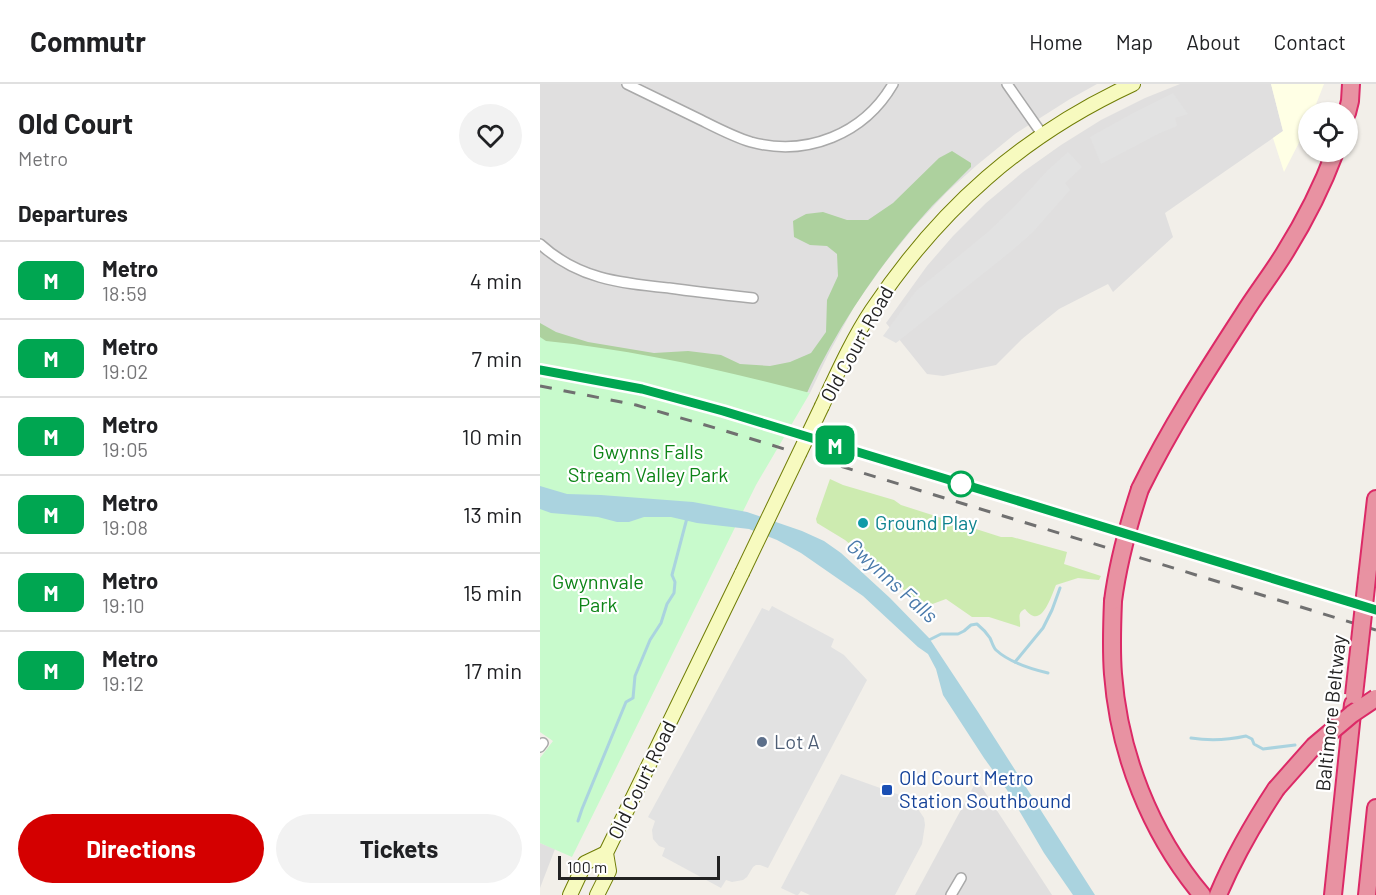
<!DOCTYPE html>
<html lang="en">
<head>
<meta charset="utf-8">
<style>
	body { margin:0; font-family:Barlow,sans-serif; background:#f2f2f2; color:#202124; height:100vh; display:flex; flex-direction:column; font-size:22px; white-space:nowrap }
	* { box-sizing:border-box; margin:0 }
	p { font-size:20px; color:#757577 }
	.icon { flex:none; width:33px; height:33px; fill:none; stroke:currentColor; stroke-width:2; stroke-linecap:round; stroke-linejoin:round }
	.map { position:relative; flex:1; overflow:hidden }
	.side { display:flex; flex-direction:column; background:#fff; width:540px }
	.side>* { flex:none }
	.badge { padding:0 12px; border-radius:9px; font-size:21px; line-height:39px }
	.tools { position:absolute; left:758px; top:18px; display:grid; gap:12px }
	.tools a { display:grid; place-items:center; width:60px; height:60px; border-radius:50%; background:#fff; box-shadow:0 2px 4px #0004; font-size:30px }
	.scale { position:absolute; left:18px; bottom:15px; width:162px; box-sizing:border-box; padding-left:6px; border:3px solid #222; border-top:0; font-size:16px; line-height:21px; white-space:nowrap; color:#222; -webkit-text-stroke:4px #fff; paint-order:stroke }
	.map>.badge { position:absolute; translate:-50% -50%; box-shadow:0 0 0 3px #fff }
	h2 { padding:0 18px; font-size:22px; line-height:54px }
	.round { display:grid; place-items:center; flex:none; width:63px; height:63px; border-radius:32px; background:#f2f2f2 }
	.summary { display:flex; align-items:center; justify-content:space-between; height:102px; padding:0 18px }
	h1 { font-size:28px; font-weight:700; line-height:45px }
	.primary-button { display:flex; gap:12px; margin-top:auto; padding:12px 18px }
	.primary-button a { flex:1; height:69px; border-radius:36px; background:#d40000; color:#fff; font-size:24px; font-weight:700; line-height:69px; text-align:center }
	.primary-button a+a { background:#f2f2f2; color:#202124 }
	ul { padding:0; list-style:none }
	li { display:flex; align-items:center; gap:18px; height:78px; padding:0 18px; border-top:2px solid #e0e0e0 }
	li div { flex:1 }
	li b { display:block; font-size:22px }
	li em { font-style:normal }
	li .badge { min-width:66px; font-weight:700; text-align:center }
	header { display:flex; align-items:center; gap:36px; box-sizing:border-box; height:84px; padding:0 30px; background:#fff; border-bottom:2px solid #e0e0e0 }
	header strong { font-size:28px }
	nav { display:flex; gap:33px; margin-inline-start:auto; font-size:21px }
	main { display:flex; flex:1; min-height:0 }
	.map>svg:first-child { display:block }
	.residential { fill:#e0dfdf }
	.education { fill:#ffffe5 }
	.grass { fill:#cdebb0 }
	.forest { fill:#add19e }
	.park { fill:#c8facc }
	.parking { fill:#e2e2e2 }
	.water { fill:#aad3df }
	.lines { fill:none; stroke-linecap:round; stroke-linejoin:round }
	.stream { stroke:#aad3df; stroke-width:3 }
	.minor-casing { stroke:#a9a9a9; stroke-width:12 }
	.secondary-casing { stroke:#707d05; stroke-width:16 }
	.motorway-casing { stroke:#dc2a67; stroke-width:20 }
	.minor { stroke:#fff; stroke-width:9 }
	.secondary { stroke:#f7fabf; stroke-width:14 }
	.motorway { stroke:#e892a2; stroke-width:16 }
	.rail { stroke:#707070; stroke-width:3; stroke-dasharray:12 12; stroke-linecap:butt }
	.secondary-bridge-casing { stroke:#707d05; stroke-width:16; stroke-linecap:butt }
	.motorway-bridge-casing { stroke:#dc2a67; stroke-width:20; stroke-linecap:butt }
	.secondary-bridge { stroke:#f7fabf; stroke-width:14 }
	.motorway-bridge { stroke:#e892a2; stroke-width:16 }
	.line-casing { stroke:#fff; stroke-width:14 }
	.line { stroke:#00a651; stroke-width:9 }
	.stop-dot { fill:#fff; stroke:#00a651; stroke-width:3 }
	.culture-dot { fill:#0f9aa8; stroke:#fff; stroke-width:2 }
	.service-dot { fill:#5c6f8a; stroke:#fff; stroke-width:2 }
	.transit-dot { fill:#1a4fb4; stroke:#fff; stroke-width:2 }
	.labels { text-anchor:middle; stroke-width:4.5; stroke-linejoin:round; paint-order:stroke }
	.street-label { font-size:20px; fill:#222; stroke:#fff }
	.park-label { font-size:20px; fill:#0c8416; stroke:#fff }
	.culture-label { font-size:20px; fill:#0d838f; stroke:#fff; text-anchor:start }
	.service-label { font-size:20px; fill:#4e5e75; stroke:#fff; text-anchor:start }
	.transit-label { font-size:20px; fill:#164399; stroke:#fff; text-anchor:start }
	.water-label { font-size:21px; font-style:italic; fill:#4a7aab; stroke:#fff }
</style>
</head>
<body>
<header>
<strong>Commutr</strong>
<nav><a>Home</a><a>Map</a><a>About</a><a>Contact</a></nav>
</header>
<main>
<section class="side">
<div class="summary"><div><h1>Old Court</h1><p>Metro</p></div><a class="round"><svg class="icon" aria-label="heart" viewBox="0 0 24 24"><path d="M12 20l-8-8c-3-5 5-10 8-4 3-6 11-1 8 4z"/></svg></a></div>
<h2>Departures</h2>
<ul>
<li><span class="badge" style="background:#00a651;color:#fff">M</span><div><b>Metro</b><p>18:59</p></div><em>4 min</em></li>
<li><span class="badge" style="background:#00a651;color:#fff">M</span><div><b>Metro</b><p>19:02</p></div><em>7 min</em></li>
<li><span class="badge" style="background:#00a651;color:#fff">M</span><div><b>Metro</b><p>19:05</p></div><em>10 min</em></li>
<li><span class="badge" style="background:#00a651;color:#fff">M</span><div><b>Metro</b><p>19:08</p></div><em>13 min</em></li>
<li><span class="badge" style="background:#00a651;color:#fff">M</span><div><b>Metro</b><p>19:10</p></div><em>15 min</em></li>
<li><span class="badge" style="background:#00a651;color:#fff">M</span><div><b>Metro</b><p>19:12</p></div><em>17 min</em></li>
</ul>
<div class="primary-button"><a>Directions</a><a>Tickets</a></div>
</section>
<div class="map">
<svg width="836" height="811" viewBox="0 0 836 811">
	<rect width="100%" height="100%" fill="#f2efe9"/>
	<g class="residential">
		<path d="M0 0H557L530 15 475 50 437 81 407 108 375 142 345 179 315 221 288 271 270 309 204 291 0 253Z"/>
		<path d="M640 0H731L743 47 625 129 633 153 573 208 568 200 519 225 482 255 456 281 403 292 387 290 346 239 387 182 413 152 446 119 483 88 521 61 561 36 605 14Z"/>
		<path d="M437 696 512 811H375Z"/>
		<path d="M0 759 15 765 0 804Z"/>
	</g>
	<path class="education" d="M731 0H784L773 28H768V41L744 88 733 54 743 47Z"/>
	<path class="grass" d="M290 395 303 401 354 416 361 421 461 453H472L527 468 524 480 561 492 559 496 538 494 516 501C511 513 501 547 485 525 476 529 481 536 480 543L449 533H432L406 515 387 522 379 521 358 500 305 456 277 439 276 435Z"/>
	<path class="forest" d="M412 67 431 79V83C418 96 405 109 392 122 338 181 293 249 261 322L0 267V239L16 248 48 258 114 269 148 267 181 271 200 280 230 282 250 278 271 269 286 248 287 216 298 192 297 170 287 162 270 161 254 153 253 137 266 130 283 128 307 136H328L353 119 399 74Z"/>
	<path class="park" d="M0 253 6 257C95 266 183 286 270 309L216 401 32 773 0 759V674L13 657 0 648Z"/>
	<g class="parking">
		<path d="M633 9 648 30 635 34 637 42 620 49 561 80 550 53 595 28Z"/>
		<path d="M528 68 542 83 525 99 530 106 492 149 469 169 356 259 343 252 376 207 448 148 474 123 508 86Z"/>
		<path d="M232 522 294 555 291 563 304 571 327 596 228 784 220 781H216L213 783 207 793 203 796 192 798 186 796 181 804 122 772 125 764 119 762 113 755 112 746 115 737 108 733 222 524 229 527Z"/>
		<path d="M301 690 368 714 374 719 384 734 385 741 382 760 355 811H270L261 807 258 811H256L241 804Z"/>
	</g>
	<path class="water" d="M0 402 27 410 61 411 153 418 207 428 262 447 284 457 301 469 350 514 389 554 438 628 555 811H533L504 769 467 706 444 674 403 611 396 585 388 570 378 563 323 512 261 469 237 456 209 445 157 439 131 433H104L89 438H77L58 433 11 429 0 425Z"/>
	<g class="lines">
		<g class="stream">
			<path d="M387 557 401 550H418L424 547 431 541 437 540C442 544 446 548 450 554 452 558 453 563 456 566 470 579 491 585 508 589"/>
			<path d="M475 578 503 544 512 526 520 504"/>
			<path d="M651 654C670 657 688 656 706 652L712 655 714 660 723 665 755 661"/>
			<path d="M38 737 42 725 86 618 93 614 95 592 110 556 121 539 127 520 134 509 135 498 132 491 147 434"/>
		</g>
		<g class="minor-casing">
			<g id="minor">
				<path d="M87 0C112 12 136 24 161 36 177 44 194 53 211 58 267 73 324 50 353 0"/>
				<path d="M467 0 502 50"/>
				<path d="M0 160C38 195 80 199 129 204 157 208 185 211 213 214"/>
				<path d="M0 663 3 659"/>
				<path d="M411 811 421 794"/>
			</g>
		</g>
		<g class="secondary-casing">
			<g id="secondary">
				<path d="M282 322C297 290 312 256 332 226 400 124 483 51 593 0"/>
				<path d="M30 811 45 779 66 769"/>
				<path d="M57 811 69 787 66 769 202 489"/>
			</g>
		</g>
		<g class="motorway-casing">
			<g id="motorway">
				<path d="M807 29 810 17 811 0"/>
				<path d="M600 405C630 344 666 288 703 231 716 210 731 191 744 170 764 138 782 103 795 68"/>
				<path d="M827 494 836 415"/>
				<path d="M573 517C572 541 571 565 573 590 579 669 610 749 662 811"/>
				<path d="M678 811C694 773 713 740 736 705"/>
				<path d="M793 811 813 620"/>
				<path d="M827 811 836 724"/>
			</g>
		</g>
		<use href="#minor" class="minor"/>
		<use href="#secondary" class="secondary"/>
		<use href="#motorway" class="motorway"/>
		<g class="rail">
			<path d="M0 286 102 305 183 327 836 526"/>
			<path d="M0 302 96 321 179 345 836 546"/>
		</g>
		<g class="secondary-bridge-casing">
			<path id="secondary-bridge" d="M202 489 282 322"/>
		</g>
		<g class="motorway-bridge-casing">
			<g id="motorway-bridge">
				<path d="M573 517C578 478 588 442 600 405"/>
				<path d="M814 611 827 494"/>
				<path d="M736 705 774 662 812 630 836 614"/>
			</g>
		</g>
		<use href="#secondary-bridge" class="secondary-bridge"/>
		<use href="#motorway-bridge" class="motorway-bridge"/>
	</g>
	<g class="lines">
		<g class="line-casing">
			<path id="line" d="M0 286 102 305 183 327 836 526"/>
		</g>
		<use href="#line" class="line"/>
	</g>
	<circle class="stop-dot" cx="421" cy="400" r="12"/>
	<circle class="culture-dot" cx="323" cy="439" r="6"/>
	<circle class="service-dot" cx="222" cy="658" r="6"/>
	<rect class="transit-dot" x="341" y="700" width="12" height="12" rx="3"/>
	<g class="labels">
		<g class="street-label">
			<text transform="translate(317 260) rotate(-61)" y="7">Old Court Road</text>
			<text transform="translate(791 629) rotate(-84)" y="7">Baltimore Beltway</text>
			<text transform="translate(102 696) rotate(-64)" y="7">Old Court Road</text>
		</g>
		<g class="park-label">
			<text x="108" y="375">Gwynns Falls<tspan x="108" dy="23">Stream Valley Park</tspan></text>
			<text x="58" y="505">Gwynnvale<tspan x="58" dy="23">Park</tspan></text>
		</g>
		<g class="culture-label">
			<text x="335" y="446">Ground Play</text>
		</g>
		<g class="service-label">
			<text x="234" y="665">Lot A</text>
		</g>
		<g class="transit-label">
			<text x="359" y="701">Old Court Metro<tspan x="359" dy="23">Station Southbound</tspan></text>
		</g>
		<g class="water-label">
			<text transform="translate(352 497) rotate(42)" y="7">Gwynns Falls</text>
		</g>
	</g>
</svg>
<div class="tools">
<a><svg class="icon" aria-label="locate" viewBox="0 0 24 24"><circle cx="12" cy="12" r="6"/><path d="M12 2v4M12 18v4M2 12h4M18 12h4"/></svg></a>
</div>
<div class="scale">100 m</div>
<b class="badge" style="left:295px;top:361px;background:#00a651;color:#fff">M</b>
</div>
</main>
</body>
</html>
